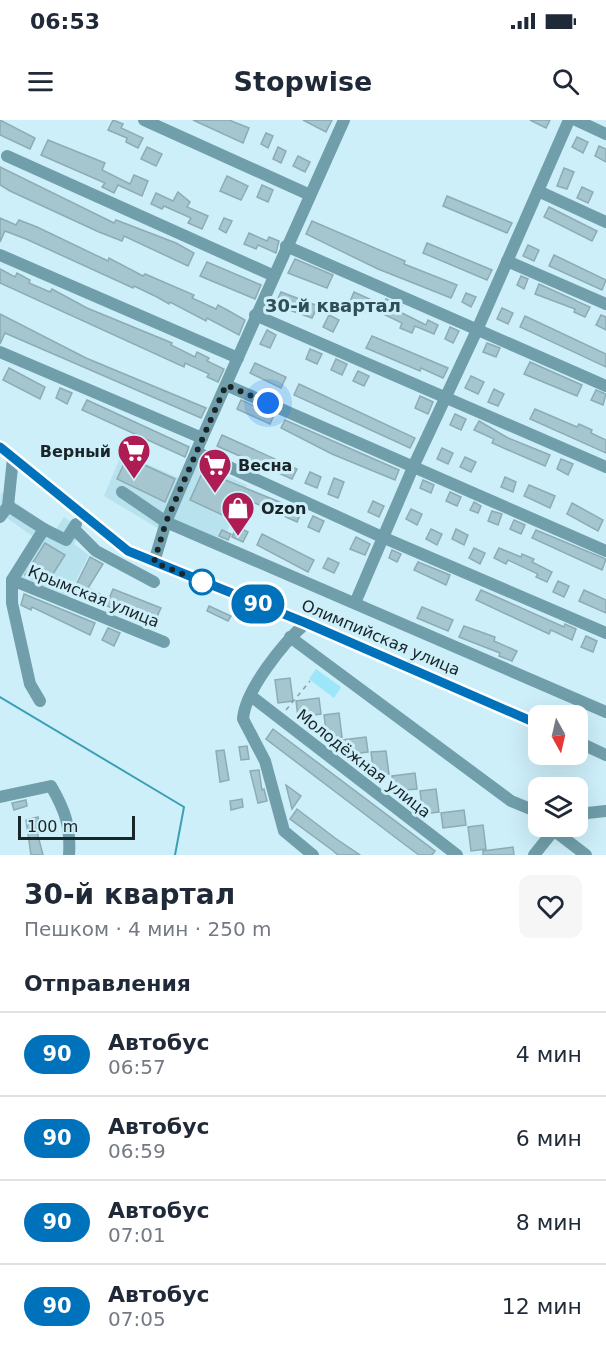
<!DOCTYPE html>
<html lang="ru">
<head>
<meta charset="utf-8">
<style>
	body { margin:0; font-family:"DejaVu Sans",sans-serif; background:#f6f6f7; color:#1f2937; height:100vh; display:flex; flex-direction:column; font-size:22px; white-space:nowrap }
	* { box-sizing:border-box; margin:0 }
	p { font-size:20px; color:#747a83 }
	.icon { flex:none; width:33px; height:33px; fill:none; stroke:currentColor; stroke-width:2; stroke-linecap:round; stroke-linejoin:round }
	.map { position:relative; height:735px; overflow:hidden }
	.side { display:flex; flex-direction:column; background:#fff; flex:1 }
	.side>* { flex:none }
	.badge { padding:0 12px; border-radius:20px; font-size:21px; line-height:39px }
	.needle { width:39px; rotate:172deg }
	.controls { position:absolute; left:528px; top:585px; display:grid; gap:12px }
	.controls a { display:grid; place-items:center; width:60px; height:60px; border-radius:12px; background:#fff; box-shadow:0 6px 24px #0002; font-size:30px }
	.scale { position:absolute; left:18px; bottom:15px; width:117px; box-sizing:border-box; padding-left:6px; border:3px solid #192529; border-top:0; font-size:16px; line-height:21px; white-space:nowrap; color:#192529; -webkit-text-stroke:4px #cdeff9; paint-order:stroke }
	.you { position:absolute; width:30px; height:30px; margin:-15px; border:4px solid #fff; border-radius:50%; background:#1a73e8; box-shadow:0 0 0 9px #1a73e833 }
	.map>.badge { position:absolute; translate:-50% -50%; box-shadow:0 0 0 3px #fff }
	h2 { padding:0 24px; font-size:22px; line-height:54px }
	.round { display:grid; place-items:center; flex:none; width:63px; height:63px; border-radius:12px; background:#f6f6f7 }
	.summary { display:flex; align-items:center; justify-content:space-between; height:102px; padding:0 24px }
	h1 { font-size:28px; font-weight:600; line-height:45px }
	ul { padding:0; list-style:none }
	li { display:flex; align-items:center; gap:18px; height:84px; padding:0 24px; border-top:2px solid #e0e1e3 }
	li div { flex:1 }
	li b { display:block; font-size:22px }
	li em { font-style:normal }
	li .badge { min-width:66px; font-weight:700; text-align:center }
	.status { display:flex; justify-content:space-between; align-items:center; height:42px; padding:0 30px; background:#fff; direction:ltr }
	.status svg { height:16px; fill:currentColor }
	header { display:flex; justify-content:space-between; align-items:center; height:78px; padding:0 24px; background:#fff; font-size:27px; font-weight:600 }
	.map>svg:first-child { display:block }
	.built { fill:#b8e2ed }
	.green { fill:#9ce6f9 }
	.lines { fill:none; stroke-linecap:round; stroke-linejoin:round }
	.stream { stroke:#3d9fb5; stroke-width:2 }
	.building { fill:#a5c6ce; stroke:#8cacb5; stroke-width:1.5 }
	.path { stroke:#859ea5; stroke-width:1.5; stroke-dasharray:4.5 4.5; stroke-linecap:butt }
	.minor { stroke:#709eaa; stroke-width:12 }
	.line-casing { stroke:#fff; stroke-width:14 }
	.line { stroke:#0072bc; stroke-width:9 }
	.walk { stroke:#192529; stroke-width:6; stroke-dasharray:0 10.8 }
	.stop-dot { fill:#fff; stroke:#0072bc; stroke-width:3 }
	.labels { text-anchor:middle; stroke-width:6; stroke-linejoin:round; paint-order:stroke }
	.poi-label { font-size:16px; font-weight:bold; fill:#192529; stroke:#cdeff9; text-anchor:start }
	.street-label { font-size:16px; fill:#192529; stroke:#cdeff9 }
	.neighbourhood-label { font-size:18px; font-weight:bold; fill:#304e56; stroke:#cdeff9 }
</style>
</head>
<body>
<div class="status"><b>06:53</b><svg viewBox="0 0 49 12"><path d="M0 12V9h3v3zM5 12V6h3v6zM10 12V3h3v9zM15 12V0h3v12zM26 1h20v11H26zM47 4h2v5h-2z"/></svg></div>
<header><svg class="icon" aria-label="menu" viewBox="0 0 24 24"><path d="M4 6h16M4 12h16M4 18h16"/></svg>Stopwise<svg class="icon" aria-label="search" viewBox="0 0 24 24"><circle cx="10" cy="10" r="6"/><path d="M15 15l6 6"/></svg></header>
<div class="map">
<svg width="606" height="735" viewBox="0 0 606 735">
	<rect width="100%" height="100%" fill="#cdeff9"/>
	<g class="built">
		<path d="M122 333 181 359 189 339 247 365 219 430 175 410 156 407 104 376Z"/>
		<path d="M1 372 55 411 64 397 82 410 74 424 89 435 64 484 9 462 35 418 0 393Z"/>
	</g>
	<path class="green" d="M316 549 341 567 334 578 309 559Z"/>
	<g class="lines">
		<path class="stream" d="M0 577 184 687 175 735"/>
	</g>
	<g class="building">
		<path d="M0 0 35 18 30 29 0 15Z"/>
		<path d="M113 0 123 4 121 8 143 18 138 28 126 22 127 18 108 10Z"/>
		<path d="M193 0H229L249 8 243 23Z"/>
		<path d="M303 0H332L326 12Z"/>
		<path d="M530 0H550L546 8Z"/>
		<path d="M266 13 273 16 268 28 261 24Z"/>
		<path d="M577 17 588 22 583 33 572 27Z"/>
		<path d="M48 20 105 43 102 50 130 64 134 55 148 61 142 76 118 65 114 73 102 67 105 63 41 35Z"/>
		<path d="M599 26 606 29V42L595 36Z"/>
		<path d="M147 27 162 34 156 46 141 39Z"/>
		<path d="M278 27 286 31 281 43 273 39Z"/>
		<path d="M298 36 310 42 305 52 293 46Z"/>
		<path d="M0 47 114 103 116 100 176 123 194 133 188 146 124 116 122 121 99 112 10 71 0 65Z"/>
		<path d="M564 48 574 52 567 69 557 66Z"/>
		<path d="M227 56 248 66 241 80 220 71Z"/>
		<path d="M262 65 273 70 268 82 257 77Z"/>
		<path d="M582 67 593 72 588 83 577 78Z"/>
		<path d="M178 72 190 82 187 87 208 96 202 109 188 103 191 98 164 86 162 89 151 84 156 73 173 81Z"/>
		<path d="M447 76 512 103 507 113 443 86Z"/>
		<path d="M549 87 597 111 592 121 544 97Z"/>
		<path d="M0 98 16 105 19 100 37 107 108 141 109 138 143 156 145 154 194 175 192 178 216 189 218 185 229 191 245 200 239 215 207 198 206 201 170 182 169 184 157 177 134 166 133 168 26 119 5 111 0 122Z"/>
		<path d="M224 98 232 101 226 113 219 109Z"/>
		<path d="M312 101 405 141 404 144 457 165 451 178 378 149 306 114Z"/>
		<path d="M249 113 267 121 269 117 279 121 276 133 258 125 256 129 244 124Z"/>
		<path d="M427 123 492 150 487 160 423 133Z"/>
		<path d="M528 125 539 130 534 141 523 136Z"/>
		<path d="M554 135 606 160 602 170 549 146Z"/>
		<path d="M295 139 333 155 327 168 288 153Z"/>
		<path d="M207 142 261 165 255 179 200 156Z"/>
		<path d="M0 149 15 157 17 153 30 160 29 163 50 172 52 169 87 188 172 223 171 225 195 237 197 232 209 238 207 241 224 249 218 262 207 257 209 254 185 243 184 247 0 163Z"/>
		<path d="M521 156 528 159 524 169 517 165Z"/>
		<path d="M539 164 590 187 585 197 574 192 575 189 535 174Z"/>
		<path d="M281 172 318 186 312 198 275 185Z"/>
		<path d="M354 172 372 180 366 192 349 184Z"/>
		<path d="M466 173 476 177 471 187 462 182Z"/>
		<path d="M386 179 402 186 400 192 426 205 428 200 438 205 434 214 415 206 412 213 400 208 402 203 379 192Z"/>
		<path d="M502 188 513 193 508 204 497 199Z"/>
		<path d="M0 194 86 238 206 288 201 298 5 213 0 224Z"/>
		<path d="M329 195 339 200 333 212 323 207Z"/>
		<path d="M601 195 606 197V210L596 205Z"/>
		<path d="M525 196 606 234V247L520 207Z"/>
		<path d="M450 207 459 211 453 223 445 219Z"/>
		<path d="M267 210 276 215 270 228 260 224Z"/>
		<path d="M372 216 448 248 443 258 421 248 420 251 366 228Z"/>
		<path d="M487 223 500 228 496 237 483 232Z"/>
		<path d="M310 229 322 234 317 244 306 239Z"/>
		<path d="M336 239 347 244 342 255 331 250Z"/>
		<path d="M530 242 582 265 577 276 524 254Z"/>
		<path d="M255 243 286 257 281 268 250 253Z"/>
		<path d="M9 248 45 267 40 279 3 260Z"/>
		<path d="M358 251 369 256 364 266 353 261Z"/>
		<path d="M471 256 484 262 478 274 465 268Z"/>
		<path d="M299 264 415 318 410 328 294 275Z"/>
		<path d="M60 268 72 273 67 284 56 278Z"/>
		<path d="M494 269 504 274 498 286 488 282Z"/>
		<path d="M596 270 606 274 603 285 591 280Z"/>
		<path d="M420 276 433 282 428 294 415 288Z"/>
		<path d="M87 280 189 327 185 337 82 290Z"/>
		<path d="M241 280 274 295 270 304 237 289Z"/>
		<path d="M535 289 577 307 579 304 592 310 591 313 606 320V333L530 299Z"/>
		<path d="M455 294 466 299 461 310 450 305Z"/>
		<path d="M285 300 399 350 395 360 332 334 281 308Z"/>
		<path d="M479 301 508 318 550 335 545 346 492 323 494 319 474 310Z"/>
		<path d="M222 315 297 349 292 359 217 326Z"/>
		<path d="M442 328 453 333 448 344 437 339Z"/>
		<path d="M127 337 175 359 165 382 117 359Z"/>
		<path d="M465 337 476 342 471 352 460 347Z"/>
		<path d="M561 339 573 344 568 355 557 349Z"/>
		<path d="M203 351 302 391 297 402 237 375 227 397 190 380Z"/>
		<path d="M310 352 321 357 317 368 305 363Z"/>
		<path d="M505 357 516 362 513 372 501 367Z"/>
		<path d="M334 358 344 362 338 378 328 374Z"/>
		<path d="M423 360 434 365 431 373 420 368Z"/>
		<path d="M529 365 555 376 550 388 524 376Z"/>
		<path d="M450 372 461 377 457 386 446 381Z"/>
		<path d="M373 381 384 386 379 397 368 392Z"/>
		<path d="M474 382 481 386 478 393 470 390Z"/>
		<path d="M572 383 603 400 598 411 567 394Z"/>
		<path d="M411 389 422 394 417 405 406 399Z"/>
		<path d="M492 391 502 394 498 405 488 401Z"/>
		<path d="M313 396 324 401 319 412 308 407Z"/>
		<path d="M514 400 525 405 521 414 510 409Z"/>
		<path d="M237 406 248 412 243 422 232 417Z"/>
		<path d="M431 409 442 414 437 425 426 419Z"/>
		<path d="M456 409 468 415 464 425 452 419Z"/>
		<path d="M222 410 231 414 228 420 219 416Z"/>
		<path d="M536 410 606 439 602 450 532 418Z"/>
		<path d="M262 414 314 440 308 452 257 425Z"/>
		<path d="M356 417 370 424 365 435 350 429Z"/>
		<path d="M45 423 65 435 46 465 25 455Z"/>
		<path d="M474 428 485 433 480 444 469 438Z"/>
		<path d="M499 428 521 437 522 434 534 439 532 442 552 452 547 462 536 457 538 454 508 440 506 444 494 438Z"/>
		<path d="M392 430 401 434 397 442 389 438Z"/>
		<path d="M90 437 103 444 88 468 109 479 113 469 161 488 154 503 107 486 74 469Z"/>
		<path d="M328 438 339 443 334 453 323 448Z"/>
		<path d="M418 442 450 455 446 465 414 450Z"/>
		<path d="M558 461 569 466 564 477 553 472Z"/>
		<path d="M481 470 564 507 565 504 576 509 572 520 551 510 549 514 476 480Z"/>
		<path d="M584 470 606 480V493L579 481Z"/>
		<path d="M24 474 95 503 90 515 32 487 31 490 21 485Z"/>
		<path d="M209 486 231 496 228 501 207 491Z"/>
		<path d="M422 487 453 500 448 511 417 498Z"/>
		<path d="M464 506 495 517 494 521 517 531 512 541 499 536 500 533 459 517Z"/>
		<path d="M108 508 120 513 114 526 102 520Z"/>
		<path d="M586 516 597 521 593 532 581 527Z"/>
		<path d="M290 558 293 581 278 583 275 560Z"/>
		<path d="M319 578 321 594 298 597 296 581Z"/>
		<path d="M339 593 342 617 327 619 324 595Z"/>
		<path d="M273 609 435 731 432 735H419L404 724 266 619Z"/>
		<path d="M366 617 368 632 344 635 342 620Z"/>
		<path d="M247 626 249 639 241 640 239 627Z"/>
		<path d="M224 630 229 660 220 662 216 631Z"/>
		<path d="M386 631 389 654 374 656 371 632Z"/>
		<path d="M259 650 262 670 264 669 267 681 258 683 250 651Z"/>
		<path d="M415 653 417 669 394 671 392 656Z"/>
		<path d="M547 658 560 668H541Z"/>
		<path d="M286 665 301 676 292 689Z"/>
		<path d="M436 669 439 692 423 694 420 671Z"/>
		<path d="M242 679 243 687 231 690 230 681Z"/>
		<path d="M26 680 27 686 14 690 12 683Z"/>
		<path d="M297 689 335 718 360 735H338L332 730 290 699Z"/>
		<path d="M464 690 466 705 443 708 441 693Z"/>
		<path d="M38 697 40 707 36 708 43 735H31L26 700Z"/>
		<path d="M483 705 486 729 471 731 468 707Z"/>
		<path d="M513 727 514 735H483V731Z"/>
	</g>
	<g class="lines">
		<path class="path" d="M286 590 310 561"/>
		<g class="minor">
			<path d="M144 0 310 75"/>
			<path d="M576 0 606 14"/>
			<path d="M7 36 272 155"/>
			<path d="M538 71 606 102"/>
			<path d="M286 126 606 266"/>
			<path d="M0 135 238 238"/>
			<path d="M507 141 606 184"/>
			<path d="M255 195 606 347"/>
			<path d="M0 232 202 318"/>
			<path d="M226 265 606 431"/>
			<path d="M0 327 128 431 306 503 538 604"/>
			<path d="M196 332 382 417 606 513"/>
			<path d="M122 372 166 402 606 592"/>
			<path d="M8 386 44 409 12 460V483L30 564 40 581"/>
			<path d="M0 397 8 386 13 338"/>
			<path d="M44 409 66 420 76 404"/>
			<path d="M74 409 96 431 154 462"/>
			<path d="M154 442 166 402 202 318 344 0"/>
			<path d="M12 460 164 522"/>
			<path d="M355 483 414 345 477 210 569 0"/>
			<path d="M306 503C284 522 245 570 243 599L265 641 284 711 313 735"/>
			<path d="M290 517 511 681 538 692"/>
			<path d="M251 576 457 735"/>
			<path d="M578 622 606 635"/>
			<path d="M0 677 51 666C65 690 71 707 69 735"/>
			<path d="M578 694 606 691"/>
			<path d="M534 735 550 715 556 712 586 735"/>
		</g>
	</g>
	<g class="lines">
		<g class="line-casing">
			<path id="line" d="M0 327 128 431 306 503 538 604"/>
		</g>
		<use href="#line" class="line"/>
		<path class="walk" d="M202 462 154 442 166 402 226 265 268 283"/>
	</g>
	<defs>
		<g id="supermarket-pin" transform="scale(1.725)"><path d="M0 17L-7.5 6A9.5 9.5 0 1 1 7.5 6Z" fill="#ad1c52" stroke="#cdeff9"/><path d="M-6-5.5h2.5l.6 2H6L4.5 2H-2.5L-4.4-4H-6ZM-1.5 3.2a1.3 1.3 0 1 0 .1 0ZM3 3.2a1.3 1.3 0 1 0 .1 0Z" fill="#fff"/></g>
		<g id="shop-pin" transform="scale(1.725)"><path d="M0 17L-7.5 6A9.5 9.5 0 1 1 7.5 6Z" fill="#ad1c52" stroke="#cdeff9"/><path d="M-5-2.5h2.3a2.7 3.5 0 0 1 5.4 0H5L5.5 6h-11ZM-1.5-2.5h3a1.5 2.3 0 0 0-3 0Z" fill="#fff"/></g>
	</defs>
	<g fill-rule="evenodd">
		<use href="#supermarket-pin" x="134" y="331"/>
		<use href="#supermarket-pin" x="215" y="345"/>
		<use href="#shop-pin" x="238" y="388"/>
	</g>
	<circle class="stop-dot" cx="202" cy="462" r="12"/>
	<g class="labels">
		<g class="poi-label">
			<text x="111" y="337" text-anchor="end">Верный</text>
			<text x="238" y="351">Весна</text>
			<text x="261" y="394">Ozon</text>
		</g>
		<g class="street-label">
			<text transform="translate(94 476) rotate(22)" y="6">Крымская улица</text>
			<text transform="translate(381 517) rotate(23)" y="6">Олимпийская улица</text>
			<text transform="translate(364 643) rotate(38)" y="6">Молодёжная улица</text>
		</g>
		<g class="neighbourhood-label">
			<text x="333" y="192">30-й квартал</text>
		</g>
	</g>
</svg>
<div class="controls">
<a><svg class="needle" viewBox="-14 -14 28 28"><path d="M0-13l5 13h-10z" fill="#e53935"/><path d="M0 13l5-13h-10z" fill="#747a83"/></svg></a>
<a><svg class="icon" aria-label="layers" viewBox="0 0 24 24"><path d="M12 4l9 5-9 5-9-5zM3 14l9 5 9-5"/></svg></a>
</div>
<div class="scale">100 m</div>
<div class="you" style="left:268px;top:283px"></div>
<b class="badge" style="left:258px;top:484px;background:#0072bc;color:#fff">90</b>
</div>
<section class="side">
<div class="summary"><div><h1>30-й квартал</h1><p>Пешком · 4 мин · 250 m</p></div><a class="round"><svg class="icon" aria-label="heart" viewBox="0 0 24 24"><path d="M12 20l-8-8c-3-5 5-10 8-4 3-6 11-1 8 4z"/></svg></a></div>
<h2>Отправления</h2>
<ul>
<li><span class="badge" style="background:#0072bc;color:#fff">90</span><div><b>Автобус</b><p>06:57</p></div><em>4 мин</em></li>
<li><span class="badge" style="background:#0072bc;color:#fff">90</span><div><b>Автобус</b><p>06:59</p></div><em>6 мин</em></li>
<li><span class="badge" style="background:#0072bc;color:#fff">90</span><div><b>Автобус</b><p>07:01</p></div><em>8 мин</em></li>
<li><span class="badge" style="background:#0072bc;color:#fff">90</span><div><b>Автобус</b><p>07:05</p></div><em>12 мин</em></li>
</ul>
</section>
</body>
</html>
